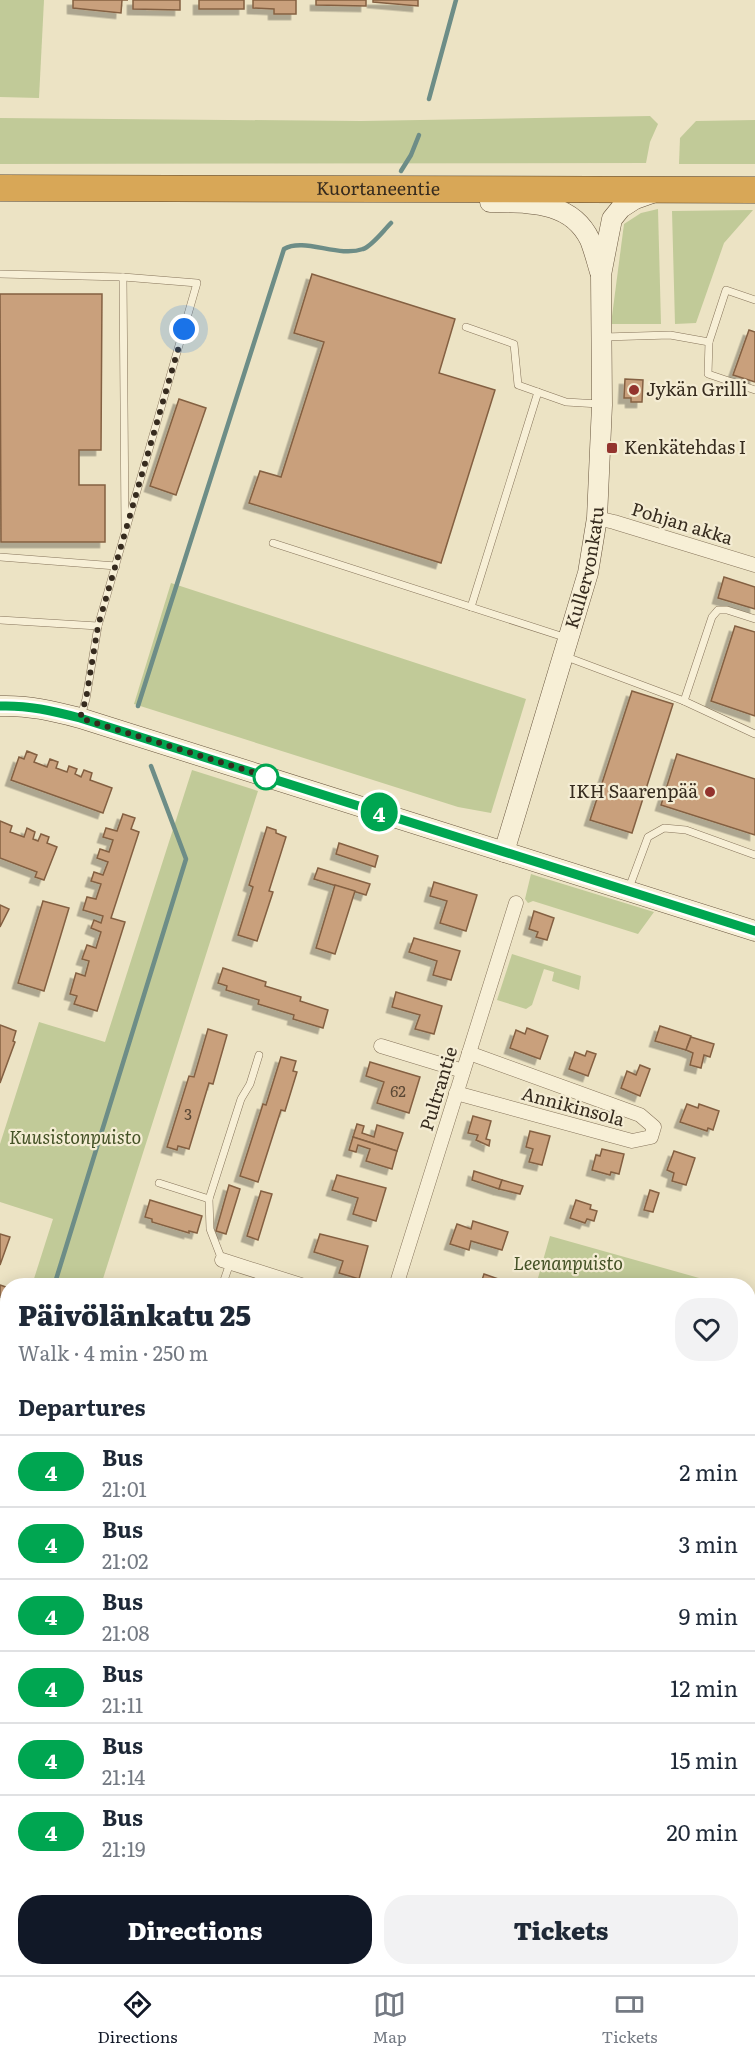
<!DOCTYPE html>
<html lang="en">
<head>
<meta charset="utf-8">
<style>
	body { margin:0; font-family:Literata,serif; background:#f2f2f3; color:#1f2937; height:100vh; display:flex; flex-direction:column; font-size:22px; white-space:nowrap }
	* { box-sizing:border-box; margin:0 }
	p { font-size:20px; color:#747a83 }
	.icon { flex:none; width:33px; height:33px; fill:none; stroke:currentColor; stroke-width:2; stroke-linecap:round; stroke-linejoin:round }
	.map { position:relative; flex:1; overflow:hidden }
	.sheet { position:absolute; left:0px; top:1278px; width:756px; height:698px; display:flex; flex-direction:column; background:#fff; border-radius:24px 24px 0 0; box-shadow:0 3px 15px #0003 }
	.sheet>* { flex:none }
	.badge { padding:0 12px; border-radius:20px; font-size:21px; line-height:39px }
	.you { position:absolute; width:30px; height:30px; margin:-15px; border:4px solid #fff; border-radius:50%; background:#1a73e8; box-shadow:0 0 0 9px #1a73e833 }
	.map>.badge { position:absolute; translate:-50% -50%; box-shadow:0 0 0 3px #fff }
	h2 { padding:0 18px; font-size:22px; line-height:54px }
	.round { display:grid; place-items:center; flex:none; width:63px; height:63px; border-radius:24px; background:#f2f2f3 }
	.head { display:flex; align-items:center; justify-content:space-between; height:102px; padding:0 18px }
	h1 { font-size:28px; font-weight:800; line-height:45px }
	.primary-button { display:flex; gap:12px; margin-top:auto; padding:12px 18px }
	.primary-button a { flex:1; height:69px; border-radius:24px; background:#111827; color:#fff; font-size:24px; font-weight:800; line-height:69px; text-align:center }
	.primary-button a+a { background:#f2f2f3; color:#1f2937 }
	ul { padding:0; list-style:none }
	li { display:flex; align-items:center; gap:18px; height:72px; padding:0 18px; border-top:2px solid #e0e1e3 }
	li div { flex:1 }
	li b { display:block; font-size:22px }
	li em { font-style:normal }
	li .badge { min-width:66px; font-weight:700; text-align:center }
	.tab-bar { display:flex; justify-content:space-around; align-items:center; height:84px; border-top:2px solid #e0e1e3; background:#fff; font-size:16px; color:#747a83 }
	.tab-bar a { display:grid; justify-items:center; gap:3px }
	.tab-bar .selected { color:#111827 }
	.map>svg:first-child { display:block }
	.green { fill:#c1ca98 }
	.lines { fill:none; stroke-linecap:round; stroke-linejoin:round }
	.stream { stroke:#6d8d87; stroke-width:4.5 }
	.building { fill:#c9a07b; stroke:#846042; stroke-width:1.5; filter:url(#shadow) }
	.lane-casing { stroke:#86745b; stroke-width:8 }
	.street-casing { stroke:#86745b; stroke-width:15 }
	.secondary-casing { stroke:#68553e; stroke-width:21 }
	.highway-casing { stroke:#54422f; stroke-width:27 }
	.lane { stroke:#f7efd6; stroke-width:7 }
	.street { stroke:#f7efd6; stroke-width:14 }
	.secondary { stroke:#f7efd6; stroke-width:20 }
	.highway { stroke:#d8a757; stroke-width:26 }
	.line-casing { stroke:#fff; stroke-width:14 }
	.line { stroke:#00a651; stroke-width:9 }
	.walk { stroke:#362b1e; stroke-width:6; stroke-dasharray:0 10.8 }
	.poi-dot { fill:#93332d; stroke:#f4ecd3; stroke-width:2 }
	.stop-dot { fill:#fff; stroke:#00a651; stroke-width:3 }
	.labels { text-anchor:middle; stroke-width:4.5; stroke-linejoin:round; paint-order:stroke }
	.number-label { font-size:15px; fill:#5b4835 }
	.street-label { font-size:18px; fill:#362b1e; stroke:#f4ecd3 }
	.poi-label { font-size:18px; fill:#362b1e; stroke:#f4ecd3; text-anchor:start }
	.park-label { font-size:18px; font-style:italic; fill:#445226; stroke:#f4ecd3 }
</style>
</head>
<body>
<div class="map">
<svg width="755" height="1975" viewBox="0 0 755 1975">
	<defs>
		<filter id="shadow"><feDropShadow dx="-5.5" dy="5.5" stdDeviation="0" flood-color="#0004"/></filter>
	</defs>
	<rect width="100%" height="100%" fill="#ece3c4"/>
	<g class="green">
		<path d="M0 0H44L39 98 0 97Z"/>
		<path d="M650 116 658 124 650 142 646 163 0 164V118L361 121Z"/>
		<path d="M755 120V164H679L680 138 696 121Z"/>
		<path d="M658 209 661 324H611L624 224 641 213Z"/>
		<path d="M753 210 724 243 696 323 675 324 672 211Z"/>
		<path d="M171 583 526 699 491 813 458 807 134 704Z"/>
		<path d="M192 770 258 791 101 1285H32L53 1219 0 1202V1144L39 1022 105 1042Z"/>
		<path d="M531 874 537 876 654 912 638 934 533 901 528 903 525 899Z"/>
		<path d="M512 954 581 976 579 990 552 981 554 972 544 969 532 1005 526 1009 497 1000Z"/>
		<path d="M550 1236 724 1285H536Z"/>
		<path d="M7 1361 8 1580 0 1603V1385Z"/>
		<path d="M755 1783V1820L749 1818V1794Z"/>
		<path d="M0 1869 7 1871 8 1968H43L41 1975H0Z"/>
		<path d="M319 1968H382L380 1975H317Z"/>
	</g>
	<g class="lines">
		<g class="stream">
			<path d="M429 99 456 0"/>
			<path d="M401 171 411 155 419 135"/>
			<path d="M138 706 284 249C304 237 338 258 363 249 372 246 383 231 391 223"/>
			<path d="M54 1286 186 859 151 766"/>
			<path d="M0 1463 8 1438"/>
		</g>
	</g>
	<g class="building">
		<path d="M73 0H128H122L121 13 73 8Z"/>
		<path d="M133 0H180V10L133 9Z"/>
		<rect x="199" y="0" width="45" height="9"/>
		<path d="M253 0H296V14H274V9L253 8Z"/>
		<path d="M316 0H366V6L316 5Z"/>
		<path d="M373 0H418V6L373 2Z"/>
		<path d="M312 274 455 319 439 373 495 390 441 563 249 503 260 471 281 477 324 342 294 333Z"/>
		<path d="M0 294H102L101 450H79V485H105V542H1Z"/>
		<path d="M749 330 755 332V382L733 375Z"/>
		<path d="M625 379 643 380 642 402H631V398H624Z"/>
		<path d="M179 399 206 408 176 495 150 486Z"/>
		<path d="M724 577 755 587V609L718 598Z"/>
		<path d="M735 626 755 632V716L711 701Z"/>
		<path d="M632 691 673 704 632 833 590 820Z"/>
		<path d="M27 751 37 755 34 762 47 767 50 759 58 762 56 768 67 772 69 766 77 769 75 774 81 777 84 770 92 773 90 780 112 788 103 813 11 780 19 757 24 759Z"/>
		<path d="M677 754 755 779V835L661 805Z"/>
		<path d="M123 814 135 818 131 829 139 832 111 918 125 922 97 1011 74 1004 77 996 70 994 76 973 85 976 89 961 82 959 87 945 96 948 101 932 91 928 94 920 101 923 103 916 83 910 87 897 96 899 101 884 91 881 94 872 103 875 108 862 97 858 100 849 109 852 113 840 103 837 106 828 117 831Z"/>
		<path d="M0 821 12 826 10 832 24 837 27 828 35 832 33 839 38 841 41 834 49 837 47 843 57 847 44 880 35 877 37 872 0 858Z"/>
		<path d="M267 827 276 830V833L286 837 269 891 273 892 257 941 238 935 253 887 249 885Z"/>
		<path d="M339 843 378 856 375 867 336 854Z"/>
		<path d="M318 868 370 884 366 895 314 879Z"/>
		<path d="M434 882 477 895 466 931 440 923 447 901 430 896Z"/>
		<path d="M335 885 355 891 335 954 316 948Z"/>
		<path d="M43 901 69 908 44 991 18 983Z"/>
		<path d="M0 905 9 909 0 927Z"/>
		<path d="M534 911 554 918 547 940 536 937 538 932 529 929Z"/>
		<path d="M414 938 460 951 451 980 433 975 437 961 409 952Z"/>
		<path d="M223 968 266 982 265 986 301 997 300 1001 328 1010 323 1028 293 1019 294 1015 258 1004 259 1000 226 990 227 986 218 983Z"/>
		<path d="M396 992 442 1006 434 1034 415 1029 420 1015 392 1007Z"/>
		<path d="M0 1025 16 1031 13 1041 15 1042 0 1083Z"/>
		<path d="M660 1026 691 1036 686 1050 655 1041Z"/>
		<path d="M527 1028 548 1036 540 1059 510 1048 516 1030 525 1034Z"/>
		<path d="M208 1029 227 1035 213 1084 209 1083 189 1149 178 1146 177 1150 167 1147 189 1076 194 1077Z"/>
		<path d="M691 1037 714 1044 710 1057 704 1055 701 1068 690 1065 693 1053 686 1050Z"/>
		<path d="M587 1051 596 1054 588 1076 569 1069 575 1052 585 1056Z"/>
		<path d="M281 1057 296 1061 293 1071 297 1072 285 1111 281 1110 258 1182 240 1176 263 1104 266 1105Z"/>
		<path d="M370 1062 420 1077 409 1113 377 1103 384 1082 366 1076Z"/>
		<path d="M640 1065 650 1069 640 1096 621 1088 627 1071 636 1075Z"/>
		<path d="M687 1104 698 1108 699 1104 719 1111 713 1130 708 1128 707 1131 680 1122Z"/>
		<path d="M473 1116 491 1121 486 1139 490 1140 489 1146 476 1140 478 1135 468 1133Z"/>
		<path d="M357 1124 364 1126 362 1133 374 1137 377 1125 403 1133 397 1151 353 1137Z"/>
		<path d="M530 1131 550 1136 542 1165 529 1162 533 1149 526 1147Z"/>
		<path d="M353 1137 397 1151 392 1169 366 1161 370 1149 358 1145 356 1152 349 1150Z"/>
		<path d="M602 1149 624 1154 619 1174 611 1172 610 1175 592 1170 596 1155 600 1156Z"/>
		<path d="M674 1151 695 1158 686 1185 672 1181 674 1173 667 1170Z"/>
		<path d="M474 1171 502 1180 499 1189 472 1180Z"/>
		<path d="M337 1175 386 1188 376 1221 353 1214 358 1198 332 1190Z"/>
		<path d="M502 1180 523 1186 520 1194 499 1189Z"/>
		<path d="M229 1185 240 1189 226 1234 216 1231Z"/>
		<path d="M650 1190 659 1193 653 1212 644 1210Z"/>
		<path d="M261 1191 272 1194 258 1240 247 1236Z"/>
		<path d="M150 1200 202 1216 197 1233 189 1231V1233L152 1222V1219L145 1217Z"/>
		<path d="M576 1200 591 1205 590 1209 597 1211 594 1221 587 1219 585 1223 570 1218Z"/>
		<path d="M473 1221 508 1232 502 1250 471 1241 469 1250 450 1244 457 1224 471 1229Z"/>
		<path d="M0 1234 10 1237 0 1265Z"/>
		<path d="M320 1234 368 1246 359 1279 339 1273 343 1261 314 1252Z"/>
		<path d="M484 1274 504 1281 502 1286H480Z"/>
		<path d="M438 1279 461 1286H436Z"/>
		<path d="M0 1285 6 1287 2 1298 0 1297Z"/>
		<path d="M755 1347V1378L748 1376V1367Z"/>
		<path d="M748 1499 755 1501V1547L748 1544Z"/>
		<path d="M5 1671H8V1696L0 1694V1678L2 1679Z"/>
		<path d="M0 1756 8 1758 5 1782 0 1781Z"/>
		<path d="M755 1864V1916L748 1913V1880Z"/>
		<path d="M198 1968H210L223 1973 222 1975H195Z"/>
		<path d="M242 1968H256L253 1975H240Z"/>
		<path d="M425 1968H500L505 1973 519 1968H600L603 1975H433Z"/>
	</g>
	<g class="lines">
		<g class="lane-casing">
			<g id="lane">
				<path d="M0 274 123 277 197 283 98 626 86 699 81 716"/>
				<path d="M123 277 125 527"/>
				<path d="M466 327 514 344 518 385 566 402 599 404"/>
				<path d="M604 337 670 335 709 342 726 290 755 300"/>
				<path d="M709 342 708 374 755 390"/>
				<path d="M273 543 567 638"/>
				<path d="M0 557 116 566"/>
				<path d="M471 607 538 392"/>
				<path d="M0 620 98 626"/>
				<path d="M564 656 684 701 755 734"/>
				<path d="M684 701 712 617 718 610H727L755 619"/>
				<path d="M629 888 648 837 664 828 686 830 755 855"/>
				<path d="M159 1183 209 1199"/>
				<path d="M222 1260 210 1229 209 1199 241 1099 250 1084 259 1055"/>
				<path d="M222 1286 230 1263"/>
				<path d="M0 1651 8 1652"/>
			</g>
		</g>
		<g class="street-casing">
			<g id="street">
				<path d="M597 518 614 522 755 565"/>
				<path d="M381 1046 463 1071"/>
				<path d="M456 1093 632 1141 651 1137 654 1127 640 1115 469 1053"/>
				<path d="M222 1260 304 1286"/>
				<path d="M396 1286 516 903"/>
				<path d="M0 1734 8 1737"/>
				<path d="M748 1964 755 1966"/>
				<path d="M180 1975 182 1968"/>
			</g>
		</g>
		<g class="secondary-casing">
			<g id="secondary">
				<path d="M490 202C528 203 571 200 590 240 594 250 597 262 600 272"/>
				<path d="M0 706C28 705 53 711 80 718L755 931"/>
				<path id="s1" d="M504 852 588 573 597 518 602 405 601 275 608 239 612 219 621 208 635 199 652 193"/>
				<path d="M748 1749 755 1739"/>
				<path d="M663 1975 665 1968"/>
			</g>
		</g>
		<g class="highway-casing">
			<g id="highway">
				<path id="s2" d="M0 188 755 190"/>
			</g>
		</g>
		<use href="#lane" class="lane"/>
		<use href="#street" class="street"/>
		<use href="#secondary" class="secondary"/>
		<use href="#highway" class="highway"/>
	</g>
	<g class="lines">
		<g class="line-casing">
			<path id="line" d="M0 706C28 705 53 711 80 718L755 931"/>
		</g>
		<use href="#line" class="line"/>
		<path class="walk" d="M184 329 98 626 86 699 80 718 271 778 266 777"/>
	</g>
	<g class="poi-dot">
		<circle cx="634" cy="390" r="6"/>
		<rect x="606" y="442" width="12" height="12" rx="3"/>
		<circle cx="710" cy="792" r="6"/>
	</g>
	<circle class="stop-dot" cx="266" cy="777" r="12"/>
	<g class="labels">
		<g class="number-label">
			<text x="398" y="1097">62</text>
			<text x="188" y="1120">3</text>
		</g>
		<g class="street-label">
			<text dy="6" stroke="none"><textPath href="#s2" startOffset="378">Kuortaneentie</textPath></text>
			<text transform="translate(682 524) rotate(17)" y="6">Pohjan akka</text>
			<text dy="6" stroke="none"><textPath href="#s1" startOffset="296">Kullervonkatu</textPath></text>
			<text transform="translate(439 1089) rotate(-73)" y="6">Pultrantie</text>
			<text transform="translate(573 1107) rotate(15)" y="6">Annikinsola</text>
		</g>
		<g class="poi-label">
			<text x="646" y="396">Jykän Grilli</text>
			<text x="624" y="454">Kenkätehdas I</text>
			<text x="698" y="798" text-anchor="end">IKH Saarenpää</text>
		</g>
		<g class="park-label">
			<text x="75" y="1144">Kuusistonpuisto</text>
			<text x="568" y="1270">Leenanpuisto</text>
		</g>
	</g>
</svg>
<div class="you" style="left:184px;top:329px"></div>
<b class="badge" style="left:379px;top:812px;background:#00a651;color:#fff">4</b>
<section class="sheet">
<div class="head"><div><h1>Päivölänkatu 25</h1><p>Walk · 4 min · 250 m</p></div><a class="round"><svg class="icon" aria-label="heart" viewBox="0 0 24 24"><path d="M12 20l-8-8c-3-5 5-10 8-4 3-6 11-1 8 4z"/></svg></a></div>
<h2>Departures</h2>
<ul>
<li><span class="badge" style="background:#00a651;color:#fff">4</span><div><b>Bus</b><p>21:01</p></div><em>2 min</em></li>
<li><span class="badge" style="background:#00a651;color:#fff">4</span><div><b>Bus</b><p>21:02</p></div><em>3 min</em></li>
<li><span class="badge" style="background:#00a651;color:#fff">4</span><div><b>Bus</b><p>21:08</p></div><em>9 min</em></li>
<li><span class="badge" style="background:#00a651;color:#fff">4</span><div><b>Bus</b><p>21:11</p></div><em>12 min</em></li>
<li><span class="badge" style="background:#00a651;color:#fff">4</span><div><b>Bus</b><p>21:14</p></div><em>15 min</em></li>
<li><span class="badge" style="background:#00a651;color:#fff">4</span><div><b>Bus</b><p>21:19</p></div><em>20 min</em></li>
</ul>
<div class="primary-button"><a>Directions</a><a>Tickets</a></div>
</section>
</div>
<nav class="tab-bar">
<a class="selected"><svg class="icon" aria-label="directions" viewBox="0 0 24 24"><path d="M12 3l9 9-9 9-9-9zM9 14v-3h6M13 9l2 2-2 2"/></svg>Directions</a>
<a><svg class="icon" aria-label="map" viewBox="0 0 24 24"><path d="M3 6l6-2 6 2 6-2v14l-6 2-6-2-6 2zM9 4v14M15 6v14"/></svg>Map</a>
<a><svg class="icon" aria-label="tickets" viewBox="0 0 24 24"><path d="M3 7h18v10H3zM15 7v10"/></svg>Tickets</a>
</nav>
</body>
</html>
